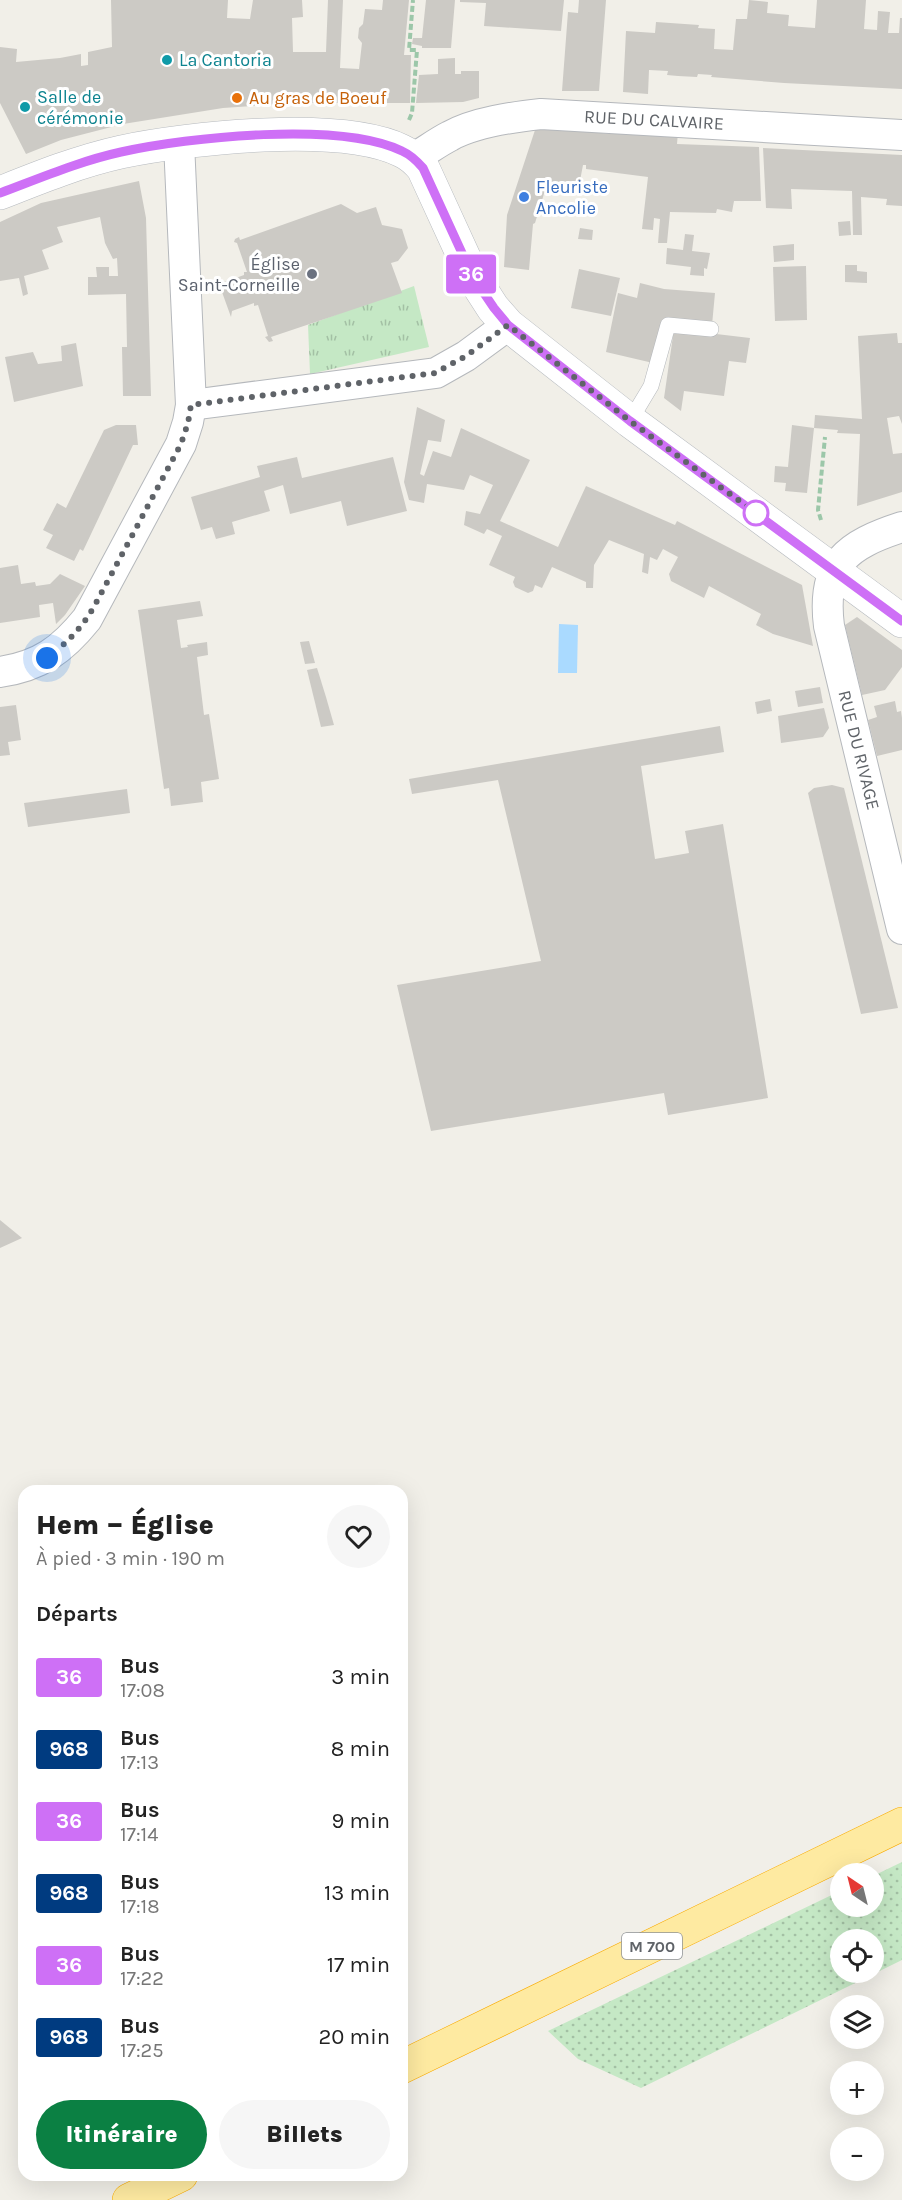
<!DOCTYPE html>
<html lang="fr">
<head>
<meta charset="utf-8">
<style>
	body { margin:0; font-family:Karla,sans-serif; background:#f6f6f6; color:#222; height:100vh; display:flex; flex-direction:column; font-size:22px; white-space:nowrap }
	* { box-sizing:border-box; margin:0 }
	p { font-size:20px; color:#767676 }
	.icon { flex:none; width:33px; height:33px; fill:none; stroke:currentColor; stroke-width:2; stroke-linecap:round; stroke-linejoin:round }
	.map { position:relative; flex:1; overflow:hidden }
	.side { position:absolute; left:18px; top:1485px; width:390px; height:696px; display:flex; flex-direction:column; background:#fff; border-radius:18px; box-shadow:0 6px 24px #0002 }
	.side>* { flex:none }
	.badge { padding:0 12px; border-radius:4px; font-size:21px; line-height:39px }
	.needle { width:39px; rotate:325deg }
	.fabs { position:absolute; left:830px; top:1863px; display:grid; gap:12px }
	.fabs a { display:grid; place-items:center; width:54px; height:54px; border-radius:50%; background:#fff; box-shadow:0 6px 24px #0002; font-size:30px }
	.you { position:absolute; width:30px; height:30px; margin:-15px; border:4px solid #fff; border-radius:50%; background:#1a73e8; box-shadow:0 0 0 9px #1a73e833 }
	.map>.badge { position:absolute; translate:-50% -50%; box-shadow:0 0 0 3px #fff }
	h2 { padding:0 18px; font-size:22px; line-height:54px }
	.round { display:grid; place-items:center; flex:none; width:63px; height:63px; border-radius:32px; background:#f6f6f6 }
	.headline { display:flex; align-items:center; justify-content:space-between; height:102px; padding:0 18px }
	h1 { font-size:28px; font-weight:800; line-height:45px }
	.cta { display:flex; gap:12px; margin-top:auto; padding:12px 18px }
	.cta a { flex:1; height:69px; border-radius:36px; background:#0b8043; color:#fff; font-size:24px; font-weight:800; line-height:69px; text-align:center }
	.cta a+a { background:#f6f6f6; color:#222 }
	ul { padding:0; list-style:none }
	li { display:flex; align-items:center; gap:18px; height:72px; padding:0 18px }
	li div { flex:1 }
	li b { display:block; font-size:22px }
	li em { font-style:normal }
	li .badge { min-width:66px; font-weight:700; text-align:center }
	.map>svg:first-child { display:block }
	.grass { fill:url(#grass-dots); fill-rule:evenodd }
	.park { fill:url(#park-tufts) }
	.water { fill:#aadaff }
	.building { fill:#cccac5 }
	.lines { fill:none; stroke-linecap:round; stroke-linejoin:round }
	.service-casing { stroke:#b5b8bc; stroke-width:16 }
	.minor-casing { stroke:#b5b8bc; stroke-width:32 }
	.secondary-casing { stroke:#b6babf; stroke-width:34 }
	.trunk-casing { stroke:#f9ab00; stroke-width:34 }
	.path { stroke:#9cc7a9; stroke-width:4; stroke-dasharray:6 3; stroke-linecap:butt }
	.service { stroke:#fff; stroke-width:15 }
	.minor { stroke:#fff; stroke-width:30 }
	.secondary { stroke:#fff; stroke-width:33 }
	.trunk { stroke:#feeaa1; stroke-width:33 }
	.line-casing { stroke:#fff; stroke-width:14 }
	.line { stroke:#ce70f6; stroke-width:9 }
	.walk { stroke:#5f6368; stroke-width:6; stroke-dasharray:0 10.8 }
	.culture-dot { fill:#0f9aa8; stroke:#fff; stroke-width:2 }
	.food-dot { fill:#e8710a; stroke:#fff; stroke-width:2 }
	.shop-dot { fill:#3f7fe0; stroke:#fff; stroke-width:2 }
	.worship-dot { fill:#6b7280; stroke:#fff; stroke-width:2 }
	.stop-dot { fill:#fff; stroke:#ce70f6; stroke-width:3 }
	.labels { text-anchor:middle; stroke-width:6; stroke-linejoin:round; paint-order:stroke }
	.shield { fill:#fff; stroke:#8f9295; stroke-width:1.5 }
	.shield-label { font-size:16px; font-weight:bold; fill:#5f6368 }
	.culture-label { font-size:18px; fill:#0d838f; stroke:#fff; text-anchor:start }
	.food-label { font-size:18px; fill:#c56008; stroke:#fff; text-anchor:start }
	.street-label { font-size:18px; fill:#5f6368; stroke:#fff }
	.shop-label { font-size:18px; fill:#366cbe; stroke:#fff; text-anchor:start }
	.worship-label { font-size:18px; fill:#5b616d; stroke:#fff; text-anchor:end }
</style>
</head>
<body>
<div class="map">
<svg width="902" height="2200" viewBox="0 0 902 2200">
	<defs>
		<pattern id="grass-dots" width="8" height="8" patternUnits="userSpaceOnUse" patternTransform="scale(1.5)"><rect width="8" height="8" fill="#c5e8c5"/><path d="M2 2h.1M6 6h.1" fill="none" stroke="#a3c0a4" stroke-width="1.8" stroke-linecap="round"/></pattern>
		<pattern id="park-tufts" width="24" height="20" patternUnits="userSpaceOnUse" patternTransform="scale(1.5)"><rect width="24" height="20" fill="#c5e8c5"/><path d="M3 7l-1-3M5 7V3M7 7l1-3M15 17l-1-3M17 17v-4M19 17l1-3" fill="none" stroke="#a3c0a4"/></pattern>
	</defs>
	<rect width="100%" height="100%" fill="#f1efe8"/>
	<path class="grass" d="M902 1862V1960L641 2088 578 2059 548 2031 840 1891V1906H873V1876ZM840 1940H873V1972H840Z"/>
	<path class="park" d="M414 286 429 347 310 374 308 325Z"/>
	<path class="water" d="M559 624 578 625 577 673H558Z"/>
	<g class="building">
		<path d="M111 0H228L227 18 250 19 253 0H302L303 17 292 18 293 52H326L328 0H343L340 68 359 69 362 43 358 38 359 28 363 24 365 9 382 10 383 0H409L404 55H411L410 103H294L223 108 123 124 61 140 26 154 0 103V47L17 49 16 62 60 58 81 54V66L88 65V52L112 47Z"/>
		<path d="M426 0H455L451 48H422V46L412 44 413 38H422Z"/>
		<path d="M460 0H564L561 31 484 26 486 3 460 2Z"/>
		<path d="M579 0H606L599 91H562L568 12 578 13Z"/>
		<path d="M749 0 768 2 767 13 789 15 788 26 815 28 817 0H866L864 29 877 30 878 11 890 12 888 33H899L900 18H902V89L784 83 711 77 712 75 698 74 697 77 678 76 667 75 668 71 649 70 648 94 623 92 626 31 655 33 656 22 699 25 698 28 715 29 714 49 733 50 736 19H747Z"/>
		<path d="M455 58V74H461V71H479V98L463 102 416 103 419 75 438 74V59Z"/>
		<path d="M536 127 612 134 620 129 678 132 677 144 759 147 761 201H734L732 212 717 209 716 213 670 212 667 243H658L660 219 654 218 653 230 642 229 648 177 586 169V165H583L578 191 547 184 535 223 533 224 529 270 504 267 507 215Z"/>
		<path d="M763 148 902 155V206L886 205 887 199 861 197 862 235H853L852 191 791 189 792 209 766 208Z"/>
		<path d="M139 181 146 218 151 396H123L122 347H127L126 294 88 295V277H97L96 267H109V276H118L117 258 113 259 105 243 100 217 57 227 63 242 42 250 49 269 24 276 28 294 23 296 19 278 0 281V222L41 203Z"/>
		<path d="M341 204 357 213 376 207 382 225 402 229 408 248 398 261 391 263 402 293 271 337 273 341 269 342 265 337 268 336 258 305 254 306V303L232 311 231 317 218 281 221 280 222 283 244 275V272H247L237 243 234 242 235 239 239 237 240 240Z"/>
		<path d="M850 221 851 235 839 236 838 222Z"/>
		<path d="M580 228 593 230 592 240 578 239Z"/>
		<path d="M685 234 694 235 692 251 710 253 707 269 704 268V276L690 275 691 267 666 264 667 248 683 250Z"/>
		<path d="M794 244V260L774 262 773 246Z"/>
		<path d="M845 265H857V271L867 272V283L845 282Z"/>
		<path d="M806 266 807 320 775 321 773 267Z"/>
		<path d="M579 269 620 278 611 316 571 308Z"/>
		<path d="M640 283 664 289 715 293 712 325 662 320 653 363 606 352 618 293 637 298Z"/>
		<path d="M674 329 750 338 746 363 729 361 724 396 684 391 681 411 664 398Z"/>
		<path d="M897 333 898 343H902V424L899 416 887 418 893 454 902 453V492L857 506 860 434 837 433 838 430 814 428 815 415 862 419 858 336Z"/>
		<path d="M76 343 83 386 14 402 5 357 33 352 38 364 62 361 61 346Z"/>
		<path d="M417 407 445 420 441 442 428 440 420 474 424 476 433 451 451 457 461 428 530 460 500 521 558 547 586 486 675 525 677 521 802 585 813 646 773 634 756 625 761 614 709 586 704 598 671 581 669 574 678 557 663 549 657 560 650 557 648 574 642 572 644 554 609 540 594 565 593 588H586V582L552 567 542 588 535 585 533 591 528 593 515 587 513 582 515 577 489 565 502 536 487 529 484 534 464 525 466 511 480 514 493 485 470 475 464 490 427 484 424 503 409 500 404 482Z"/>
		<path d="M116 425H136L138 445H133L83 551 80 549 74 561 46 548 53 535 43 530 57 503 66 508 104 430Z"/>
		<path d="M792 425 814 428 807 493 785 491 786 483 774 482 775 466 788 467Z"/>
		<path d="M297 457 302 478 393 457 407 511 347 526 341 501 290 514 283 485 264 491 270 511 232 522 235 534 216 539 212 527 201 530 191 497 260 477 257 466Z"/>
		<path d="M18 565 21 584 35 582 36 586 50 584 60 574 85 586 65 615 56 624 53 603 39 605 40 617 0 623V568Z"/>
		<path d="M200 601 203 616 177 620 181 648 188 647 187 645 207 642 208 655 197 657 204 715 209 714 219 779 201 782 203 802 171 806 169 788 164 789 138 610Z"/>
		<path d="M857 617 902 650V667L885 690 862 695 845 625Z"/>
		<path d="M309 641 315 663 305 664 300 642Z"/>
		<path d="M317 668 326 697 334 725 321 727 307 670Z"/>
		<path d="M820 687 823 703 798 707 795 691Z"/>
		<path d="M770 699 772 711 757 714 755 702Z"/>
		<path d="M895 701 897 712 901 711 902 718V750L877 756 868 720 877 717 874 706Z"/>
		<path d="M16 705 21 740 8 742 10 755 0 756V707Z"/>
		<path d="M824 708 829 728 823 737 781 743 778 716Z"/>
		<path d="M720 726 724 752 641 766 655 859 689 853 685 831 723 824 768 1098 668 1115 664 1093 431 1131 397 985 541 961 498 780 412 794 409 779Z"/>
		<path d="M832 785 844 788 898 1008 861 1014 808 793 814 788Z"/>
		<path d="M127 789 130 813 28 827 24 803Z"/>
		<path d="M0 1220 22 1238 0 1248Z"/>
	</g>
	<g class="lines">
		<g class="service-casing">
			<path id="service" d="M630 421 651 386 668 325 711 329"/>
		</g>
		<g class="minor-casing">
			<g id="minor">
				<path d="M414 158C426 151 438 142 450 136 475 122 513 117 541 114L902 135"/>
				<path d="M191 405 436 373 466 356 508 325"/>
				<path d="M902 527C847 545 821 563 829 626L902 929"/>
				<path d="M0 672C40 666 62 650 87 619L181 444 188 422 191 405 179 143"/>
			</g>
		</g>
		<g class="secondary-casing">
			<path id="secondary" d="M0 193C40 177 80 161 121 152 188 138 341 121 402 151 411 155 417 161 423 168L473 277 493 308 508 325 630 421 902 621"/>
		</g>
		<g class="trunk-casing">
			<g id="trunk">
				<path d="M402 2067 902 1824"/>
				<path d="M129 2200 181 2175"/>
			</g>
		</g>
		<g class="path">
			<path d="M409 120 412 113 417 50H409L413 0"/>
			<path d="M821 520 818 510 825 437"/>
		</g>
		<use href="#service" class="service"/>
		<use href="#minor" class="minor"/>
		<use href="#secondary" class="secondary"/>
		<use href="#trunk" class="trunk"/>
	</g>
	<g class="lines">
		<g class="line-casing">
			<path id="line" d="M0 193C40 178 80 161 121 152 189 137 340 121 402 151 411 155 417 161 423 168L473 277 494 308 508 325 630 421 902 621"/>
		</g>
		<use href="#line" class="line"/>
		<path class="walk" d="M47 658C69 641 83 627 96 603L181 444 188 423 191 405 435 373 466 356 508 325 630 421 756 513"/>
	</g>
	<g class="culture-dot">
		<circle cx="167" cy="60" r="6"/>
		<circle cx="25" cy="107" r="6"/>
	</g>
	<circle class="food-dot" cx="237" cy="98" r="6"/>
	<circle class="shop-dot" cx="524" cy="197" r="6"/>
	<circle class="worship-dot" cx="312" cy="274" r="6"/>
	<circle class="stop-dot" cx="756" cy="513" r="12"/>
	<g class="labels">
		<rect class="shield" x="622" y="1933" width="60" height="26" rx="4.5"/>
		<g class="shield-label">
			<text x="652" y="1952">M 700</text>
		</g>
		<g class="culture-label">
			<text x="179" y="66">La Cantoria</text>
			<text x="37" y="103">Salle de<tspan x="37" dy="21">cérémonie</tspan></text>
		</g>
		<g class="food-label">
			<text x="249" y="104">Au gras de Boeuf</text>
		</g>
		<g class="street-label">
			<text transform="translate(654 120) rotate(3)" y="6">RUE DU CALVAIRE</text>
			<text transform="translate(859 750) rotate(76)" y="6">RUE DU RIVAGE</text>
		</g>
		<g class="shop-label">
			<text x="536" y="193">Fleuriste<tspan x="536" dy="21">Ancolie</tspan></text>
		</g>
		<g class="worship-label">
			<text x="300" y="270">Église<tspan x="300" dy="21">Saint-Corneille</tspan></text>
		</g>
	</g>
</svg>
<div class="fabs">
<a><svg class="needle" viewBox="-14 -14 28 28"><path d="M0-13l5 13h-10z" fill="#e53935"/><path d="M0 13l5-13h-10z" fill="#767676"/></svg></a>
<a><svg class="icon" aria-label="locate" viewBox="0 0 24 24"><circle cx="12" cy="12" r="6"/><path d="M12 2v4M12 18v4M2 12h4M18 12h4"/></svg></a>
<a><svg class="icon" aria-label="layers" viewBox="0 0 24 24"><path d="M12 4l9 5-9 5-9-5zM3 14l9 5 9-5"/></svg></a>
<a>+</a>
<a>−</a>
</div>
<div class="you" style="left:47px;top:658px"></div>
<b class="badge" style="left:471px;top:274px;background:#ce70f6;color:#fff">36</b>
<section class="side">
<div class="headline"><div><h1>Hem – Église</h1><p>À pied · 3 min · 190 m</p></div><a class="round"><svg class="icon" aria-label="heart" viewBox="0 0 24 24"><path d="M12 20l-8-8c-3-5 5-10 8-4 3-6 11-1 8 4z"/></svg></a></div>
<h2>Départs</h2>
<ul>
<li><span class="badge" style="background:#ce70f6;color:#fff">36</span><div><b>Bus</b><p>17:08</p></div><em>3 min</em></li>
<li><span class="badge" style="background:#003b80;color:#fff">968</span><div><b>Bus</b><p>17:13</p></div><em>8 min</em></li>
<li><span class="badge" style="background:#ce70f6;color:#fff">36</span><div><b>Bus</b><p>17:14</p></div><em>9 min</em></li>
<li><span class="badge" style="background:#003b80;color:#fff">968</span><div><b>Bus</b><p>17:18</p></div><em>13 min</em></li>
<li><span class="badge" style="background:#ce70f6;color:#fff">36</span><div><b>Bus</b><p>17:22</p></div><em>17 min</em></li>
<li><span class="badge" style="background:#003b80;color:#fff">968</span><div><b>Bus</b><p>17:25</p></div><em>20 min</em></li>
</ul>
<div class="cta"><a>Itinéraire</a><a>Billets</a></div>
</section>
</div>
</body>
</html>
